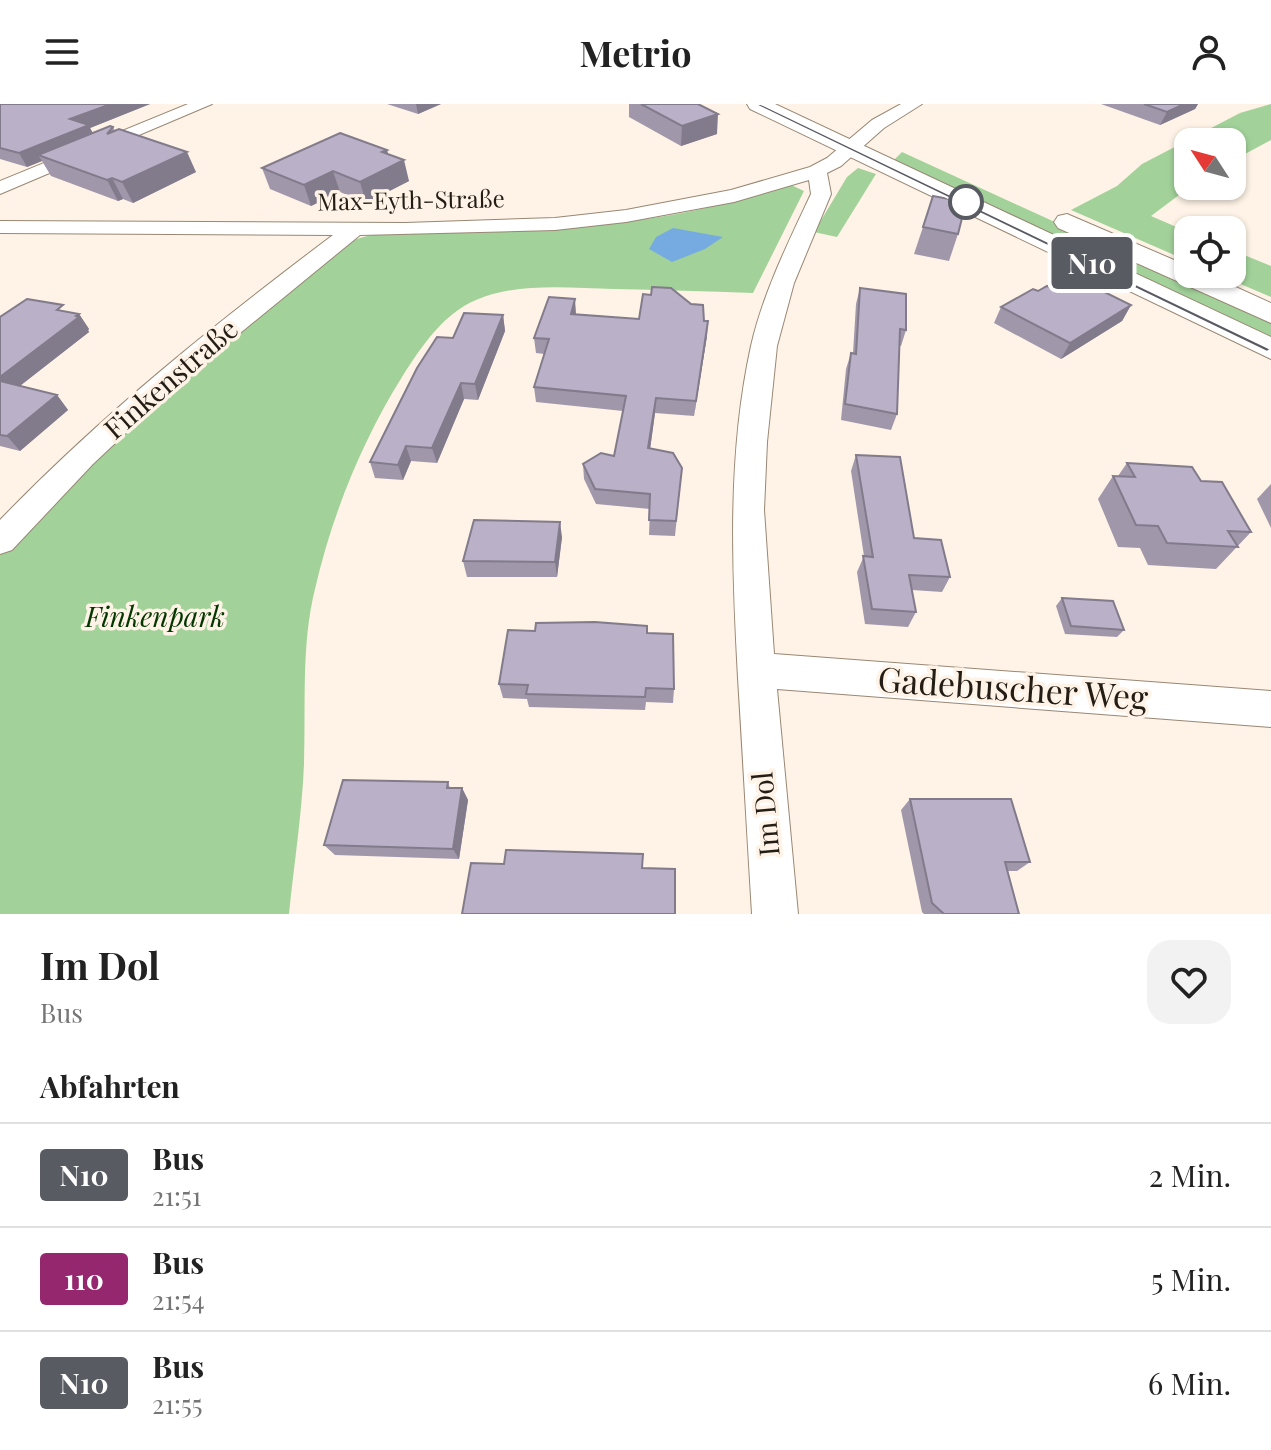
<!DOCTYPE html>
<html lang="de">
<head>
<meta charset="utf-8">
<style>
	body { margin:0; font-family:"Playfair Display",serif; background:#f2f2f2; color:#222; height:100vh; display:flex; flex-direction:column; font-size:30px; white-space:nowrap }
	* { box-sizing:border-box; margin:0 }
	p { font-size:26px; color:#767676 }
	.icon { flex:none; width:44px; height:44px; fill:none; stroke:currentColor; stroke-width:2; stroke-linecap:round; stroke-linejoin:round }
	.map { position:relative; height:810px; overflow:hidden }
	.drawer { display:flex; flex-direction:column; background:#fff; flex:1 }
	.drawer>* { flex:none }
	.badge { padding:0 16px; border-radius:6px; font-size:28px; line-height:52px }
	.needle { width:52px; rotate:306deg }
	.controls { position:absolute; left:1174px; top:24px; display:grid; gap:16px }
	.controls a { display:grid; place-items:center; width:72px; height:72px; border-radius:16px; background:#fff; box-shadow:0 2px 6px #0004; font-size:40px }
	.map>.badge { position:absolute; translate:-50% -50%; box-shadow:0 0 0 4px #fff }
	h2 { padding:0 40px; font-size:30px; line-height:72px }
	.round { display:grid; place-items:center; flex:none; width:84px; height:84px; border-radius:24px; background:#f2f2f2 }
	.head { display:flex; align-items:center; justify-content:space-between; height:136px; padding:0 40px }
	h1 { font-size:38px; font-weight:700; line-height:60px }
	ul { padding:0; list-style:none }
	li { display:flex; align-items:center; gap:24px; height:104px; padding:0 40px; border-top:2px solid #e0e0e0 }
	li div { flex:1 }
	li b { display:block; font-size:30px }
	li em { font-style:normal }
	li .badge { min-width:88px; font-weight:700; text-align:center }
	header { display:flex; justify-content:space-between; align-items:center; height:104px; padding:0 40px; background:#fff; font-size:36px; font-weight:700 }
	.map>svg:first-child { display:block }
	.green { fill:#a2d29a }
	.water { fill:#76abe1 }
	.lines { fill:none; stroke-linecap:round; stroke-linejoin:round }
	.minor-casing { stroke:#988774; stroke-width:2 }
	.tertiary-casing { stroke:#988774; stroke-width:2 }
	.minor { fill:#fff; fill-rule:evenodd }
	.tertiary { fill:#fff; fill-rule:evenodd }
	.wall { fill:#a097ab }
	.shaded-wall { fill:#827b8b }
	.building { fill:#bab0c7; stroke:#827b8b; stroke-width:2 }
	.line { fill:#595b62; stroke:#fff; stroke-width:2 }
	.stop-dot { fill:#fff; stroke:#595b62; stroke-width:4 }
	.labels { text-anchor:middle; stroke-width:7; stroke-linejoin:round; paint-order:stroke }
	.far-street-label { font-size:24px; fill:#231d15; stroke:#fef3e6 }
	.street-label { font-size:28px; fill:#231d15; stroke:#fef3e6 }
	.park-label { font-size:28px; font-style:italic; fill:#033700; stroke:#fef3e6 }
	.near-street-label { font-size:34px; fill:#231d15; stroke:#fef3e6 }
</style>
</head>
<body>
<header><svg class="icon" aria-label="menu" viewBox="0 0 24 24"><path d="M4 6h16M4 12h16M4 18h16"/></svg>Metrio<svg class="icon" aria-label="person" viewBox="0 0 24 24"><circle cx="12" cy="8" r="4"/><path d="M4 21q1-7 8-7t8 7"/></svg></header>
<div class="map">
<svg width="1271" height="810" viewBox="0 0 1271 810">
	<rect width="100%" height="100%" fill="#fef3e6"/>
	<g class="green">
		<path d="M1271 0V36L1232 57V38H1188V82H1191L1151 112 1188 128V157L1071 106 1117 82 1142 60 1240 9Z"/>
		<path d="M902 48 1271 217V237L892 58Z"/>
		<path d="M858 64 876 70 837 133 814 128 847 73Z"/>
		<path d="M789 80 804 87 753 189C707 187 660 186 614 185 569 184 518 178 476 196 443 210 421 243 402 273 362 337 332 411 315 485 301 541 306 602 304 660 302 710 294 760 289 810H0V450C108 333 228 233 354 136 396 121 449 130 494 128 594 124 695 114 789 80Z"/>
		<path d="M1232 146 1271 162V193L1217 170H1232Z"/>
	</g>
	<path class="water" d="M673 124 723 133 705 145 672 158 649 145 656 133Z"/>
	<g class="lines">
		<g class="minor-casing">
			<g id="minor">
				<path d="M188 0H212L0 90V77Z"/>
				<path d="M901 0H922L884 24 841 62 827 69 831 90 794 179 777 242 767 338 764 406 774 550 1271 587V623L777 585 798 810H752C747 731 743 653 738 574 732 464 727 351 751 242 763 189 788 139 811 90L809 76 734 98 626 118 555 126 360 131 179 279 93 360 12 446 0 450V416C102 310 216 219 333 131L0 129V117L405 119 555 114 626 106 731 86 810 63 827 54 872 16Z"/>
			</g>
		</g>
		<g class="tertiary-casing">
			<g id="tertiary">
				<path d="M747 0H775L1271 233V255L750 5Z"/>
				<path d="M1067 110 1188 162V170H1207L1271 199V219L1058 124 1054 118 1058 112Z"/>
			</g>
		</g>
		<use href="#minor" class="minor"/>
		<use href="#tertiary" class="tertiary"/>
	</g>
	<g class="wall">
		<path d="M1 0H150L90 24 93 29 113 23 115 27 196 68 133 99 123 95 118 97 51 72 42 57 27 63 0 55V1Z"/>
		<path d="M387 0H441L418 10Z"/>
		<path d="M629 0H698L717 30 681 42 629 13Z"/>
		<path d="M1101 0H1198L1195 5 1160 21Z"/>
		<path d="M387 46 388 50 409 77 366 99 340 88 311 102 270 85 262 64Z"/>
		<path d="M923 123 958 130 949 157 914 150Z"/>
		<path d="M860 184 906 226 901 242H899L897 310 891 326 841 316 846 265 851 249H853L856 200Z"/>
		<path d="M1038 187 1059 188 1131 201 1122 217 1061 255 994 219 1001 203Z"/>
		<path d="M67 208 79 210 89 225 88 226 89 228 20 282 57 291 68 306 20 347 0 342V213Z"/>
		<path d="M576 210 639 215 704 217 707 232 694 312 655 309 650 345 682 364 675 432 649 431 650 405 596 400 584 375 583 360 614 352 623 307 536 298 534 283 544 250 536 249 534 234Z"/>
		<path d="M503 211 505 227 478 296 464 295 437 359 411 357 403 376 375 374 370 358 453 234Z"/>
		<path d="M856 351 914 434 950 473 942 488 912 486 916 508 908 523 865 520 857 468 864 452 851 367Z"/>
		<path d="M1127 359 1201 377 1251 428 1216 465 1148 461 1140 444 1118 443 1098 395 1113 372H1118Z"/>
		<path d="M1271 380V424L1257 395Z"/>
		<path d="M562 433 557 473H467L463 457Z"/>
		<path d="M1062 494 1124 526 1117 533 1065 530 1056 502Z"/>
		<path d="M647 529 674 585 673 599 646 598 645 606 529 603 527 595 503 594 499 580Z"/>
		<path d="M448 678 450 684H462L468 696 459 755 335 751 324 741Z"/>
		<path d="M910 695 1030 758 1017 767H1007L1019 810H924L922 808 901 706Z"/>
	</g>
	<g class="shaded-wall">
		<path d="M111 0H150L90 24 96 35 38 51 42 57 27 63 19 49 70 15Z"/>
		<path d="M416 0H441L418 10Z"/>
		<path d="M1184 0H1198L1195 5 1160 21 1167 8Z"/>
		<path d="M718 10 717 30 681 42 682 22Z"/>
		<path d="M387 46 391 63 404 56 409 77 366 99 360 78 382 48Z"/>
		<path d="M187 48 196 68 133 99 122 78Z"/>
		<path d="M333 67 340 88 311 102 304 81Z"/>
		<path d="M112 74 123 95 118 97 107 76Z"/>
		<path d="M575 195 576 210H571Z"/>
		<path d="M1131 201 1122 217 1061 255 1070 239Z"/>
		<path d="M79 210 89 225 88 226 89 228 8 291 0 282V273Z"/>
		<path d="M503 211 505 227 478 296 475 280Z"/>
		<path d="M708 217 707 232 694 312 696 297Z"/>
		<path d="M461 279 464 295 437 359 432 344Z"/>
		<path d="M57 291 68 306 20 347 7 332Z"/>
		<path d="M656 294 655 309 648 360V344Z"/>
		<path d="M406 342 411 357 403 376 398 361Z"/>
		<path d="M560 418 562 433 557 473 555 458Z"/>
		<path d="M462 684 468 696 459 755 453 745Z"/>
	</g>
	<g class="building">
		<path d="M1 0H111L70 15 89 21 19 49 0 44V1Z"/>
		<path d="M641 0H698L718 10 682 22Z"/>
		<path d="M1144 0H1184L1167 8Z"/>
		<path d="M110 22 113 23 107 30 119 25 187 48 122 78 112 74 107 76 38 51Z"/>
		<path d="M340 29 387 46 382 48 404 56 360 78 333 67 304 81 262 64Z"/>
		<path d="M933 92 966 98 958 130 923 123Z"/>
		<path d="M1080 176 1131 201 1070 239 1001 203 1033 185 1038 187 1047 182 1059 188Z"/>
		<path d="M652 183 671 184 691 200 703 201 704 217H708L696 297 656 294 648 344 673 349 682 364 676 417 649 416 650 390 595 385 583 360 601 349 614 352 626 292 534 283 549 235 534 234 549 193 575 195 571 210 639 215 643 190 651 191Z"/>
		<path d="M860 184 906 190V226L900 225 897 310 845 300 851 249 856 250Z"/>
		<path d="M27 195 63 201 57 206 79 210 76 212 79 213 0 273V213Z"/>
		<path d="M464 209 503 211 475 280 461 279 432 344 406 342 398 361 370 358 417 264 437 233 453 234Z"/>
		<path d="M0 277 57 291 7 332 0 331Z"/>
		<path d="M856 351 900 353 914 434 941 436 950 473 909 471 916 508 872 505 863 452 873 453Z"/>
		<path d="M1127 359 1192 363 1201 377 1222 378 1251 428 1228 427 1238 443 1167 439 1158 422 1136 421 1113 372 1135 373Z"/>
		<path d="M474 416 560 418 555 458 463 457Z"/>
		<path d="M1062 494 1113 497 1124 526 1071 522Z"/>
		<path d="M595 518 647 522V529L673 530 674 585 646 584 645 593 526 590 528 581 499 580 508 526 535 527 536 519Z"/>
		<path d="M343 676 448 678 447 684H462L453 745 324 741Z"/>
		<path d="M910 695H1011L1030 758H1005L1019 810H944L932 799Z"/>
		<path d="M506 746 643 750 642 764 675 765V810H462L471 759 504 760Z"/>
	</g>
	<path class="line" d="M754 0H761L1271 245 1267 248Z"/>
	<circle class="stop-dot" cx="966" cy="98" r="16"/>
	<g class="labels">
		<g class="far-street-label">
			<text transform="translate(411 97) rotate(-1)" y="8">Max-Eyth-Straße</text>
		</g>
		<g class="street-label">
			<text transform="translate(171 275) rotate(-41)" y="10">Finkenstraße</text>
			<text transform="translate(766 710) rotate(-95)" y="10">Im Dol</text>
		</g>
		<g class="park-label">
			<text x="155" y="523">Finkenpark</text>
		</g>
		<g class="near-street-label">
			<text transform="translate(1013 585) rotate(4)" y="12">Gadebuscher Weg</text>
		</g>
	</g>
</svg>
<div class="controls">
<a><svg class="needle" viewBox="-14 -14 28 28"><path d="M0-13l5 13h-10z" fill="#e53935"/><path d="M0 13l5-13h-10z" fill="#767676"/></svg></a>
<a><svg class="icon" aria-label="locate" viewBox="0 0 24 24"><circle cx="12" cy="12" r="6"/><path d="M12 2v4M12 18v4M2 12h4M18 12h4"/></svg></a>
</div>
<b class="badge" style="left:1092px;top:159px;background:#595b62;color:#fff">N10</b>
</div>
<section class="drawer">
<div class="head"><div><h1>Im Dol</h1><p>Bus</p></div><a class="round"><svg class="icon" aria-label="heart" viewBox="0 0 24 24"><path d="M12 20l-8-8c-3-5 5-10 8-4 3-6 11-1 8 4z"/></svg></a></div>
<h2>Abfahrten</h2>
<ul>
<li><span class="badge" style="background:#595b62;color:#fff">N10</span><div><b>Bus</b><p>21:51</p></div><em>2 Min.</em></li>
<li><span class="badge" style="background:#95276e;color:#fff">110</span><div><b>Bus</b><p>21:54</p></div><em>5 Min.</em></li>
<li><span class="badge" style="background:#595b62;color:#fff">N10</span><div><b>Bus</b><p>21:55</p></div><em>6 Min.</em></li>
</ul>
</section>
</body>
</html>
